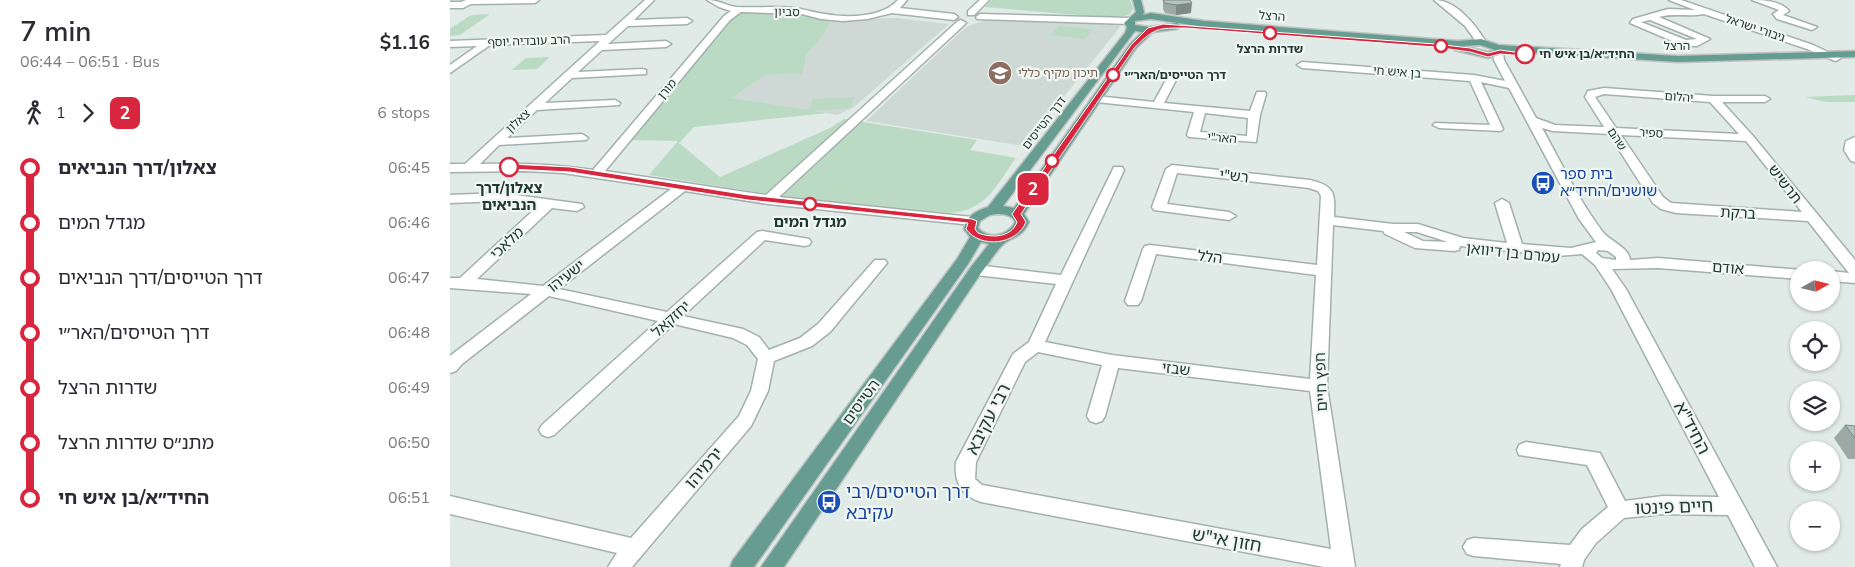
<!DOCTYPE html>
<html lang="en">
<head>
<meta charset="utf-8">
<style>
	body { margin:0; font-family:"Nunito Sans","Noto Sans Hebrew",sans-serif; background:#f7f7f7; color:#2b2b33; height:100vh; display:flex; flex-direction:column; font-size:19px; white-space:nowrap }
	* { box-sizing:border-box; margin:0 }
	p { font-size:16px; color:#7c7c81 }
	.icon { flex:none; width:28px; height:28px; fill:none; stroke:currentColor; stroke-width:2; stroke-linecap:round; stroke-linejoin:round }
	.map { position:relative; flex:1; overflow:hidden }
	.sheet { display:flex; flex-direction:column; background:#fff; width:450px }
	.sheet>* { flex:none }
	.badge { padding:0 10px; border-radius:8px; font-size:18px; line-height:32px }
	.needle { width:32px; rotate:82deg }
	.buttons { position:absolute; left:1340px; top:261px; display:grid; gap:10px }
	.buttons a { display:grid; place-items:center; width:50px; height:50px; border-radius:50%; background:#fff; box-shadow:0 1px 4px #0004; font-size:25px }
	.map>.badge { position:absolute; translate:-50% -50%; box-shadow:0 0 0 2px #fff }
	.legs { display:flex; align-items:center; gap:8px; height:55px; padding:0 20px; font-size:16px }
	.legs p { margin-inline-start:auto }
	.overview { display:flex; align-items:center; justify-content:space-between; height:85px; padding:0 20px }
	h1 { font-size:28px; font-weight:600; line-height:38px }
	ul { padding:0 20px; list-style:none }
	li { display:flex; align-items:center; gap:18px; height:55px; font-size:19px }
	li i { display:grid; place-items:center; width:8px; height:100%; margin:0 6px; background:currentColor }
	li i::after { content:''; width:12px; height:12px; margin:-6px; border:4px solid; border-radius:50%; background:#fff }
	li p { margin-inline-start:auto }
	li:first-child i { background:linear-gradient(#0000 50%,currentColor 0) }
	li:last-child i { background:linear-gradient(currentColor 50%,#0000 0) }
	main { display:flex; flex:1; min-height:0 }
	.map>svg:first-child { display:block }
	.built { fill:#ced9d5 }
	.green { fill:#badac3 }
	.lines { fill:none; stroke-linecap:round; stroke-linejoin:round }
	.minor-casing { stroke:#a3b1ad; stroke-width:3 }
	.major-casing { stroke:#bdc4c2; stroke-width:3 }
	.minor { fill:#fff; fill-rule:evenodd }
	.major { fill:#679c91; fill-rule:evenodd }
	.wall { fill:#9ca9a4 }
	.shaded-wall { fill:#7f8986 }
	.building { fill:#b5c4bf; stroke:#7f8986 }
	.line-1 { fill:#d7263d; stroke:#fff }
	.stop-1-dot { fill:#fff; stroke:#d7263d; stroke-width:2.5 }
	.labels { text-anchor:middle; stroke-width:4.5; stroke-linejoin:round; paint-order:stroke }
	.far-street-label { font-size:12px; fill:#223933; stroke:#f0f7f3 }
	.far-stop-label { font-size:12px; font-weight:bold; fill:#223933; stroke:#f0f7f3; text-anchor:start }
	.far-education-label { font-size:12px; fill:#785e54; stroke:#f0f7f3; text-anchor:start }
	.transit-label { font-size:15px; fill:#164399; stroke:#f0f7f3; text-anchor:start }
	.street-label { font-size:15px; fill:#223933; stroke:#f0f7f3 }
	.stop-label { font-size:15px; font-weight:bold; fill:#223933; stroke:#f0f7f3 }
	.near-street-label { font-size:18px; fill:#223933; stroke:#f0f7f3 }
	.near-transit-label { font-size:18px; fill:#164399; stroke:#f0f7f3; text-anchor:start }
</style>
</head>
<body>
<main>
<section class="sheet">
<div class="overview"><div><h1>7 min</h1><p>06:44 – 06:51 · Bus</p></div><b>$1.16</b></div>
<div class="legs"><svg class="icon" aria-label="walk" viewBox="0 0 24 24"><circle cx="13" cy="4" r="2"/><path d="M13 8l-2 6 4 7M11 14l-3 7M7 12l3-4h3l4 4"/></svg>1<svg class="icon" aria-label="forward" viewBox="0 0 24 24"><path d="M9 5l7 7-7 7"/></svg><b class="badge" style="background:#d7263d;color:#fff">2</b><p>6 stops</p></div>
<ul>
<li><i style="color:#d7263d"></i><b>צאלון/דרך הנביאים</b><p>06:45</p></li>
<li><i style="color:#d7263d"></i><span>מגדל המים</span><p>06:46</p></li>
<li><i style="color:#d7263d"></i><span>דרך הטייסים/דרך הנביאים</span><p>06:47</p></li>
<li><i style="color:#d7263d"></i><span>דרך הטייסים/האר״י</span><p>06:48</p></li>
<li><i style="color:#d7263d"></i><span>שדרות הרצל</span><p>06:49</p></li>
<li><i style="color:#d7263d"></i><span>מתנ״ס שדרות הרצל</span><p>06:50</p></li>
<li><i style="color:#d7263d"></i><b>החיד״א/בן איש חי</b><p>06:51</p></li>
</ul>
</section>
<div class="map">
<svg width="1405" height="567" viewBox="0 0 1405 567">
	<rect width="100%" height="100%" fill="#e0eae6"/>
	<g class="built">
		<path d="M446 18 499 24 404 107 388 115 280 98 316 75 353 74 356 55 375 33 381 20Z"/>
		<path d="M616 20 667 24 670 27 574 146 416 121 514 29 521 25 533 21Z"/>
	</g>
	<g class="green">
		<path d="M542 0H680L683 9 679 15 663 18 535 7Z"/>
		<path d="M292 12 355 13 367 19 381 20 375 33 356 55 353 74 316 75 281 98 359 110 363 99 404 97 401 108 363 111 377 113 244 127 229 143 270 177 380 128 394 119 527 140 520 150 566 158C546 185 537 211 499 213L332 196 199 175 228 141 181 140 283 18Z"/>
		<path d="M40 14 10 35 0 36V29L21 15Z"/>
		<path d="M609 26 643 29 635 39 601 35Z"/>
		<path d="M100 57 87 69 62 70 76 58Z"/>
		<path d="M1405 95V102H1376L1355 97Z"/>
	</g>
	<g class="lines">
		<g class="minor-casing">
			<g id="minor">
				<path d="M16 0H89L85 3 21 4 13 8H0V2H11Z"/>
				<path d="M195 0H204L184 20 237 18 242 21 237 24 178 26 158 44 216 41 221 44 216 47 152 50 128 72 192 69 196 70V74L122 78 95 103 165 100 170 103 169 105 87 110 57 138 132 134 138 138 136 140 49 145 30 164C68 163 105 164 143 170L274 16 281 11 269 7 257 0C269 0 276 6 287 7 305 8 325 6 344 8 355 9 364 13 375 14 397 18 432 18 448 0H457L450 8 504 14 508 17 504 20 442 13 417 19 393 21 371 19 352 14 291 12 280 20 155 171 316 195 508 21 511 20 516 23 514 25 329 197 522 217 529 221 522 225 318 204 235 191 109 289 217 312 307 232 312 231 359 239 361 242 359 245 354 246 315 240 233 316 293 329 309 337 319 350 350 338 368 324 425 260H435L437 263 380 332 362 346 324 361 318 391 301 426 182 567H158L167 553 0 514V496L181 538 289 416 301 391 308 359 297 345 283 338 224 324 104 435 98 437 92 435 89 430 92 425 208 321 99 296 12 364 6 371 0 373V356L81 294 0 288V278H10L88 206 51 201 0 203V195L51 193 132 204 134 207 127 211 102 208 27 279 93 286 221 189 113 173 75 171 0 172V164H15L150 41 40 45 0 73V65L27 46 0 47V41L156 35Z"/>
				<path d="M530 0H539L524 15H518V11Z"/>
				<path d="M984 0C1006 0 1025 24 1036 42L1034 44H1028L1015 26Z"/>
				<path d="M1219 0H1231L1363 45 1391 58 1386 61 1383 60 1357 49 1254 14C1239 17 1224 13 1209 17L1260 39 1247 46H1234L1180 23 1183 19 1218 9 1245 10ZM1200 20 1247 39 1236 40 1191 22Z"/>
				<path d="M1302 0C1314 0 1331 1 1339 11L1333 15 1367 27 1362 30 1327 19 1323 14 1329 10Z"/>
				<path d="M530 14 680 18 685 21 680 24 527 19 526 17Z"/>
				<path d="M1048 51 1053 54 1054 60 1086 118 1105 125 1154 127 1135 97 1138 91 1154 88 1263 96H1315L1320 99 1315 102H1272L1303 136 1405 260V283L1381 281V271L1399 273 1358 221 1226 213 1211 209 1203 203 1159 134 1103 131 1092 128C1111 162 1128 199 1152 231 1159 241 1179 247 1180 260L1208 258 1352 270H1349V279L1208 268 1162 269 1176 289 1327 567H1305L1278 515 1213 514 1174 518 1146 543 1134 560 1132 567H1110L1111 564 1024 556 1017 554 1013 547 1017 540 1024 538 1120 545 1132 529 1158 507 1137 465 1069 455 1067 450 1069 445 1076 442 1150 453 1175 501 1213 496 1269 497 1161 289 1145 265 1132 254 1107 256 1010 246 1009 250 1004 251 965 248 935 234 933 231 883 225 877 386 905 567H874L531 502C511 495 504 482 506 462L563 354 579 342 606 284 526 275 521 273 519 270 521 267 526 265 611 275 664 167H672L674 170 595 342 662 355 860 379 866 275 706 254 691 301 688 305H678L675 301 693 249 695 246 700 245 867 265 871 196 868 191 859 188 727 173 717 204 779 212 786 216 779 220 704 210 702 207 716 169 722 165 860 180C885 186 885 193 884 217L943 224H968L1013 238 1057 243 1045 203 1052 199 1059 203 1072 244 1121 248 1146 242 1129 219 1059 88 1031 82 1053 129 1051 131 989 128 983 125 985 123 1040 125 1020 81 852 68 847 65 852 62 1024 75 1055 81 1044 60 1043 54ZM1154 94 1260 102 1289 134 1166 128 1145 97ZM1171 135 1296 141 1352 212 1221 203 1213 197ZM954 232H967L998 242 973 241ZM1148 250 1158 251 1166 257V260L1152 258 1146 253ZM588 352 652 365 637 416 640 421 646 423 652 421 655 416 668 368 860 391 881 549 532 485 525 479 526 462 575 362Z"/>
				<path d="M721 77 726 80 714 103 800 111 807 92H815L816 94 810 115 806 142 739 137 737 135 744 112 646 102 641 99 646 96 704 102 716 80ZM755 113 798 118 797 136 750 132Z"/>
				<path d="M1405 137V162L1401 161 1394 150 1396 141Z"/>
			</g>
		</g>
		<g class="major-casing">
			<path id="major" d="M683 0H691L694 12 693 15 701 13 755 21 1008 41 1031 39 1049 45 1228 56 1405 51V57L1228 62 1054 51 1053 54 1038 58 1004 50 1003 46 755 27 701 19 685 21V25L699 27 727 23 732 26 727 29 703 32 686 48 574 214 579 222C572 236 568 235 556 242 549 246 537 266 531 273L334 567H311L521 267 539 244 531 242 518 264 304 567H280L283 560 507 259 520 237 514 229C516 216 526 211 538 207L675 33 677 27 674 23 686 12ZM685 31 692 32 680 44 564 208 553 206ZM1030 45 1045 50 1038 52 1013 46ZM547 214C555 214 562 215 565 222 558 236 539 240 528 228L530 221 540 215Z"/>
		</g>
		<use href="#minor" class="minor"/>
		<use href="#major" class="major"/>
	</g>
	<g class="wall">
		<path d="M713 0H740L741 13 726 15 715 13 713 9Z"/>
		<path d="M1395 425 1405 426V459H1398L1384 438Z"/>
	</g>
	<path class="shaded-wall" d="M742 3 741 13 726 15V5Z"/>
	<g class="building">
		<path d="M713 0H740L742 3 726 5 715 3Z"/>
		<path d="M1395 425 1405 426V438Z"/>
	</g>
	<path class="line-1" d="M713 24 985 44 1020 48 1038 53 1050 50 1078 54 1075 56 1050 54 1038 57 1020 52 985 47 735 28C707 28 705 28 685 47L571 214 576 222C567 245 530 249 516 229L518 223 298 200 120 172 59 169 55 167 59 164 120 167 298 195 522 219 527 221 525 229 528 233C542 238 561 238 567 222L562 214 681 45 698 28Z"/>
	<defs>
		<g id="school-disc" transform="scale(1.25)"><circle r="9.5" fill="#8d6e63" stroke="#f0f7f3"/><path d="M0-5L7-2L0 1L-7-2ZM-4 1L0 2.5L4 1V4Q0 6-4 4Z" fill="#fff"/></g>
		<g id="bus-disc" transform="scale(1.25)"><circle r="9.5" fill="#1a4fb4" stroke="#f0f7f3"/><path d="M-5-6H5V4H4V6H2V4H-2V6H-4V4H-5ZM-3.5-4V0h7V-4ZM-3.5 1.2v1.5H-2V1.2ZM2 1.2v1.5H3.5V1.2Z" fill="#fff"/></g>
	</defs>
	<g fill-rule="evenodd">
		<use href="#school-disc" x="550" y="73"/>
		<use href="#bus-disc" x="1093" y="183"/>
		<use href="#bus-disc" x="379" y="502"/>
	</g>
	<g class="stop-1-dot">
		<circle cx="820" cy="33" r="6"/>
		<circle cx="991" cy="46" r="6"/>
		<circle cx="1075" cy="54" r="9"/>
		<circle cx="663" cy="75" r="6"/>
		<circle cx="602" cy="161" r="6"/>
		<circle cx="59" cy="167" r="9"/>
		<circle cx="360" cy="204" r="6"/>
	</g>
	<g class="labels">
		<g class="far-street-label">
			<text transform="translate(337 12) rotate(1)" y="4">סביון</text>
			<text transform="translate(822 16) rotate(4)" y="4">הרצל</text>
			<text transform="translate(1305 28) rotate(19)" y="4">גיבורי ישראל</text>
			<text transform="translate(79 41) rotate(-2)" y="4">הרב עובדיה יוסף</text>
			<text x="1227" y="50">הרצל</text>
			<text transform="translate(947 72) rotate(4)" y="4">בן איש חי</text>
			<text transform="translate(217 89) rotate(-50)" y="4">מורן</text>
			<text transform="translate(1229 97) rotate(4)" y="4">יהלום</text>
			<text transform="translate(68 121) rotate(-43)" y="4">צאלון</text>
			<text transform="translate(594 123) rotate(-52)" y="4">דרך הטייסים</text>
			<text transform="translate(1201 133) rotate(3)" y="4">ספיר</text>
			<text transform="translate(772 138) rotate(5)" y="4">האר"י</text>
			<text transform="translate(1167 139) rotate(57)" y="4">שהם</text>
		</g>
		<g class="far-stop-label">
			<text x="820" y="53" text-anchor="middle">שדרות הרצל</text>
			<text x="1089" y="58">החיד״א/בן איש חי</text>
			<text x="674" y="79">דרך הטייסים/האר״י</text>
		</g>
		<g class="far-education-label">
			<text x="568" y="77">תיכון מקיף כללי</text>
		</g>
		<g class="transit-label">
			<text x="1110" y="179">בית ספר<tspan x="1110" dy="17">שושנים/החיד״א</tspan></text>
		</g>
		<g class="street-label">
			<text transform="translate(784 176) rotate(6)" y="5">רש"י</text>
			<text transform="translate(1335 184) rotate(52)" y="5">תרשיש</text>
			<text transform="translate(1288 213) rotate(3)" y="5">ברקת</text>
			<text transform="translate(57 243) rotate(-43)" y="5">מלאכי</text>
			<text transform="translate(1063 253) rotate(6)" y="5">עמרם בן דיוואן</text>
			<text transform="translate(760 257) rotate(7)" y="5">הלל</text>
			<text transform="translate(1278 268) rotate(4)" y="5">אודם</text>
			<text transform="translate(116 276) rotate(-38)" y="5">ישעיהו</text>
			<text transform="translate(221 319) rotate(-42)" y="5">יחזקאל</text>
			<text transform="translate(726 369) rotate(7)" y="5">שבזי</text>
			<text transform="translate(871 382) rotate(-92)" y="5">חפץ חיים</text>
			<text transform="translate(411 402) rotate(-54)" y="5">הטייסים</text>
		</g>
		<g class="stop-label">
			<text x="59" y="193">צאלון/דרך<tspan x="59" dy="17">הנביאים</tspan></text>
			<text x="360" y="227">מגדל המים</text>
		</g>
		<g class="near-street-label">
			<text transform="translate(538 419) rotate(-63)" y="6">רבי עקיבא</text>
			<text transform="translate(1242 428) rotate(62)" y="6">החיד"א</text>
			<text transform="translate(254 468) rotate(-49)" y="6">ירמיהו</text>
			<text transform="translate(1224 507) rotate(-2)" y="6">חיים פינטו</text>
			<text transform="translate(777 540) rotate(10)" y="6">חזון אי"ש</text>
		</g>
		<g class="near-transit-label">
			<text x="396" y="498">דרך הטייסים/רבי<tspan x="396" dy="21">עקיבא</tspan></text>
		</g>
	</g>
</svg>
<div class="buttons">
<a><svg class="needle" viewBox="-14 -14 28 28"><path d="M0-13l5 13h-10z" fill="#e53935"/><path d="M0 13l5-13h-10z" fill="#7c7c81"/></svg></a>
<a><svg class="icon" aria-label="locate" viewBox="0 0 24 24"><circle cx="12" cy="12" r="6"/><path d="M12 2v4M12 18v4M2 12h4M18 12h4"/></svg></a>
<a><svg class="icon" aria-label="layers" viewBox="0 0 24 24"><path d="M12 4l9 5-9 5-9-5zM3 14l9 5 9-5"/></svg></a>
<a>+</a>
<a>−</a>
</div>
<b class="badge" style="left:583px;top:189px;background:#d7263d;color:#fff">2</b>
</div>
</main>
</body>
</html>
